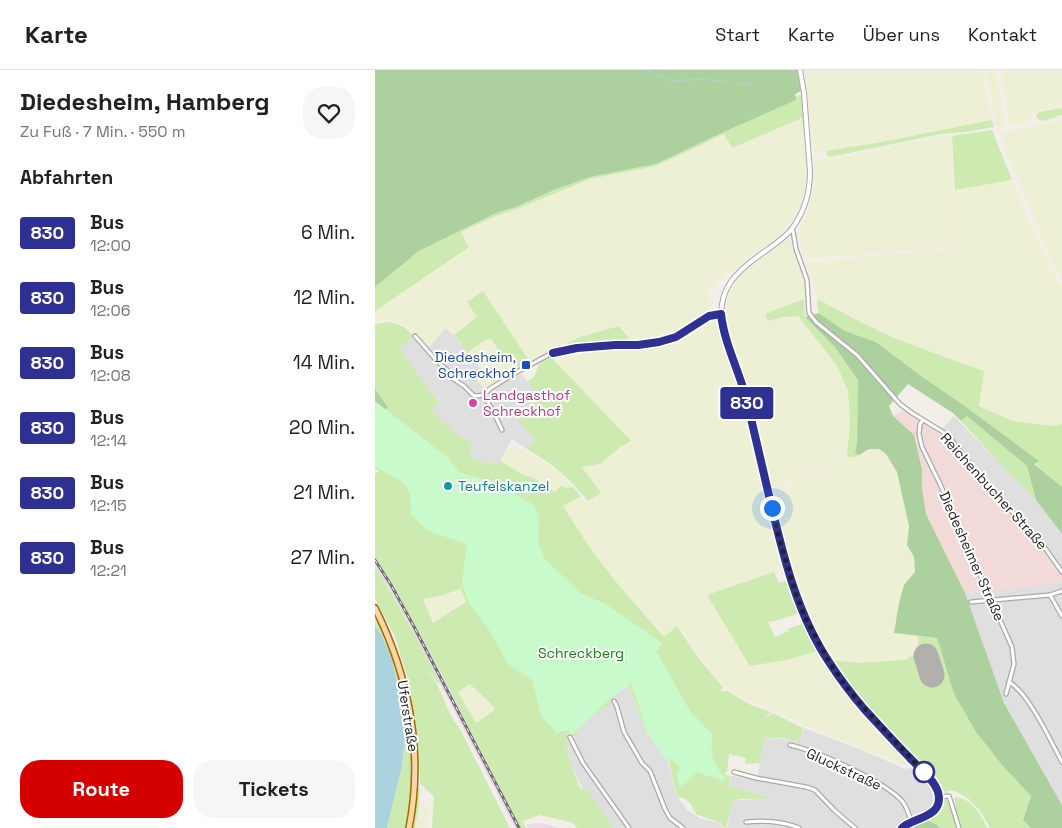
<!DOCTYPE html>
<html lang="de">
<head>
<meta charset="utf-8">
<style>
	body { margin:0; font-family:"Space Grotesk",sans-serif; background:#f6f6f6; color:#202124; height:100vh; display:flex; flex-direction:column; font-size:19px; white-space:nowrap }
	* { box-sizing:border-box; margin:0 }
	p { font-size:16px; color:#757577 }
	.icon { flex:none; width:28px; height:28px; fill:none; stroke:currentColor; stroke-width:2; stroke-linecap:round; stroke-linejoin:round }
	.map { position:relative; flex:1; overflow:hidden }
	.side { display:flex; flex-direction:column; background:#fff; width:375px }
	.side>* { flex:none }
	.badge { padding:0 10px; border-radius:4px; font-size:18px; line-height:32px }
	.you { position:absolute; width:25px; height:25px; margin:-12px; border:4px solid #fff; border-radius:50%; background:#1a73e8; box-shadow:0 0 0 8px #1a73e833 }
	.map>.badge { position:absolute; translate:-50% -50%; box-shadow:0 0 0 2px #fff }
	h2 { padding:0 20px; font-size:19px; line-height:45px }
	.round { display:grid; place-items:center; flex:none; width:52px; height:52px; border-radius:20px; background:#f6f6f6 }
	.overview { display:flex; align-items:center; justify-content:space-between; height:85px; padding:0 20px }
	h1 { font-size:24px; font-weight:800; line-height:38px }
	.primary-button { display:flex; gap:10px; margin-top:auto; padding:10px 20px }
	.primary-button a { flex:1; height:58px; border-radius:20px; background:#d40000; color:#fff; font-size:20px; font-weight:800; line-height:58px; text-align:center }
	.primary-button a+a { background:#f6f6f6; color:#202124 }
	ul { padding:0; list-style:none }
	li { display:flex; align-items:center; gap:15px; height:65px; padding:0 20px }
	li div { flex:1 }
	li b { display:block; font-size:19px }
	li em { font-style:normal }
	li .badge { min-width:55px; font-weight:700; text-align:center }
	header { display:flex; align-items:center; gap:30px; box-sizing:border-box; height:70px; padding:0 25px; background:#fff; border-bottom:1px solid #e0e0e0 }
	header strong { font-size:24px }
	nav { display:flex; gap:28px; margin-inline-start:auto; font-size:18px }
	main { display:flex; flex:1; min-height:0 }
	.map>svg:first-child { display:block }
	.residential { fill:#e0dfdf }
	.commercial { fill:#f2dad9 }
	.industrial { fill:#ebdbe8 }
	.farmland { fill:#eef0d5 }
	.grass { fill:#cdebb0; fill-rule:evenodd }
	.forest { fill:#add19e }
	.park { fill:#c8facc }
	.water { fill:#aad3df }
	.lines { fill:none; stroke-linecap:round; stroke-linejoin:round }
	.stream { stroke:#aad3df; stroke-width:1 }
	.runway { stroke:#b1b0ac; stroke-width:25 }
	.minor-casing { stroke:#a9a9a9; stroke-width:5.5 }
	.tertiary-casing { stroke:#a9a9a9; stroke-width:6 }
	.primary-casing { stroke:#a06b00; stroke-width:8 }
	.minor { stroke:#fff; stroke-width:3 }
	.tertiary { stroke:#fff; stroke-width:4 }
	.primary { stroke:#fcd6a4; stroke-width:5 }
	.rail-casing { stroke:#707070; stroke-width:3 }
	.rail { stroke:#fff; stroke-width:1; stroke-dasharray:4; stroke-linecap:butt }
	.line-casing { stroke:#fff; stroke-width:11 }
	.line { stroke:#2e3192; stroke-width:8 }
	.walk { stroke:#222; stroke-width:5; stroke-dasharray:0 9 }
	.transit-dot { fill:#1a4fb4; stroke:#fff; stroke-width:2 }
	.hotel-dot { fill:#d1479c; stroke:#fff; stroke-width:2 }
	.culture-dot { fill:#0f9aa8; stroke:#fff; stroke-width:2 }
	.stop-dot { fill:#fff; stroke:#2e3192; stroke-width:2.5 }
	.labels { text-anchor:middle; stroke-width:4; stroke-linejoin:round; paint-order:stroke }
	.transit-label { font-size:14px; fill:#164399; stroke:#fff; text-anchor:end }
	.hotel-label { font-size:14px; fill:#b23c85; stroke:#fff; text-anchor:start }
	.culture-label { font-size:14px; fill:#0d838f; stroke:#fff; text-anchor:start }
	.street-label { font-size:14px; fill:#222; stroke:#fff }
	.park-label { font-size:14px; fill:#0c8416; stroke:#fff }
</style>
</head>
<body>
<header>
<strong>Karte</strong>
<nav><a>Start</a><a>Karte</a><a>Über uns</a><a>Kontakt</a></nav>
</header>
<main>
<section class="side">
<div class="overview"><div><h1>Diedesheim, Hamberg</h1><p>Zu Fuß · 7 Min. · 550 m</p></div><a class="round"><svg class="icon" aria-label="heart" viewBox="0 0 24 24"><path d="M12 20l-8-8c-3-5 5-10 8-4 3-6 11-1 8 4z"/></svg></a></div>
<h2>Abfahrten</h2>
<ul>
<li><span class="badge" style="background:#2e3192;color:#fff">830</span><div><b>Bus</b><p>12:00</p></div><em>6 Min.</em></li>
<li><span class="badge" style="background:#2e3192;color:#fff">830</span><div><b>Bus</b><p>12:06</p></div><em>12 Min.</em></li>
<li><span class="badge" style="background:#2e3192;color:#fff">830</span><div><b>Bus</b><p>12:08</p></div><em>14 Min.</em></li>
<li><span class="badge" style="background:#2e3192;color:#fff">830</span><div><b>Bus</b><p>12:14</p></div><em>20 Min.</em></li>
<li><span class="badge" style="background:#2e3192;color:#fff">830</span><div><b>Bus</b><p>12:15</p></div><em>21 Min.</em></li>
<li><span class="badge" style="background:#2e3192;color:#fff">830</span><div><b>Bus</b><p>12:21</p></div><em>27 Min.</em></li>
</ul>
<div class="primary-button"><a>Route</a><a>Tickets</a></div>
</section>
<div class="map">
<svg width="687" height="758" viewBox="0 0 687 758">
	<rect width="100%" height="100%" fill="#f2efe9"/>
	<g class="residential">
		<path d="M71 257 93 282 110 303 102 310 113 322 145 303 167 327 160 370 152 379 137 369 125 391 121 395 107 392 93 385 97 374 78 361 56 340 65 331 53 319 37 298 25 278 39 266 51 281Z"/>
		<path d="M579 346 626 395 661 430 687 464V497L667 471 609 406 580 370 567 359Z"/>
		<path d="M687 508V735L629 633 590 523 670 515 682 512Z"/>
		<path d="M253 616 271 661 292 688 301 724 312 740 326 749 345 753 346 757 350 758H232L220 743 192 687 187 669 198 661 237 626Z"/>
		<path d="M429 658 489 681 530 699 539 697 555 714 561 724V729L557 739 549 749 531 758H352L357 734 364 730 391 729V726L354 716 356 706 382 710 389 668 408 669 425 672Z"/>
	</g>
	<path class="commercial" d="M528 340 567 365 577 374 615 421 663 472 687 505V508L682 512 670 515 590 523 551 444 547 418V400L526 354 518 346Z"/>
	<g class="industrial">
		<path d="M0 487 18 515 68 606 145 758H140L34 554 13 517 0 497Z"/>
		<path d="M167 753 183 758H153L151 754Z"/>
	</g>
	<g class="farmland">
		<path d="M429 0H607L617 50 507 72 440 83 438 82 433 27Z"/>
		<path d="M610 0H621L630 56 624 57 621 55Z"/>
		<path d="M626 0H687V36L665 40 647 53 634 55Z"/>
		<path d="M427 48 432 104 428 129 419 148 401 168 358 199 332 223 337 233 334 243 307 260 291 268 279 270 270 272 256 271 244 256 205 267 155 292 108 221 103 247 79 265 70 258 52 279 31 256 22 252 14 250 0 252V241L93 177 86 162 121 146 140 140 215 109 281 96 349 64 357 78Z"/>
		<path d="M687 50V210L677 193 624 63Z"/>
		<path d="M576 65 578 100 581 177 428 189 425 167 426 157 431 147 439 119V90L457 89 566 66Z"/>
		<path d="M637 110 665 176 687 219V354L678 356 638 351 604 336 530 272 497 258 470 244 443 229 437 209 429 192 582 179 580 120Z"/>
		<path d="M413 169 416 170 421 187 428 206 430 216 429 229 390 245 408 247 422 246 446 275 462 296 473 321 475 353 473 384 396 420 377 332 366 297 352 260 350 242 352 230 356 219 363 210 378 194Z"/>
		<path d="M335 248 339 249 342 253 374 358 372 359 373 361 375 360 409 498 332 525 375 595 412 590 444 582 463 610 481 633 533 691V693L531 695 430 656 409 645 365 626 353 618 341 608 318 577 304 555 290 567 237 507 211 472 187 436 206 426 210 433 225 424 207 397 225 394 244 378 256 371 175 286 182 283 196 280 276 275 294 271 309 264Z"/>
		<path d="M116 269 128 286 137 282 141 288 139 290 144 298 111 320 102 309 109 303 93 282 109 271Z"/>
		<path d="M133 377 140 382 143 377 173 394 186 405 197 416 192 418 185 416 180 422 159 408 150 405 125 391Z"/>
		<path d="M494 379H504L511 384 522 402 534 456 532 475 539 487 540 503 529 515 524 533 519 563 543 566V583L529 590 484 593 456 590 447 575 435 550 421 512 405 460 397 423 465 389 472 387H482Z"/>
		<path d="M86 519 91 532 58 553 47 529 65 526Z"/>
		<path d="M95 614 119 637 120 640 101 654 83 622Z"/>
		<path d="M56 732 53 758H40L44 735 46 733Z"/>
	</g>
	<g class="grass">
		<path d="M424 25 428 26 431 66H429L427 48 357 78 349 64 281 96 215 109 140 140 121 146 86 162 94 177 0 241V217L44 181 121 143 141 137 179 120 215 107 281 94 349 62 420 30V27Z"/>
		<path d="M687 38V45L681 46 679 48 668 51 662 49 661 45 664 42Z"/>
		<path d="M617 50 619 57 591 62 566 64 455 87 452 85 451 81 507 72Z"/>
		<path d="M617 60 637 110 580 120 577 66Z"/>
		<path d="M108 221 155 292 144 298 138 289 141 288 137 283 128 286 116 269 109 271 93 282 79 265 102 247 92 232Z"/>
		<path d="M429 229 430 247 459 276 483 310 482 373 480 383 484 385 482 387H472L475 353 473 321 462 296 446 275 423 246 408 247 393 251 390 244Z"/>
		<path d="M443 229C471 245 500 260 529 272 555 282 582 291 609 301L604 336 638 351 678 356 687 354V418L659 393 663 391 591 337 542 303 501 272 470 261 444 243 442 234Z"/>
		<path d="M14 252C24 254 32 258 39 266L25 278C37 298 49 315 65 332L56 340 78 361 97 374 94 385 107 392 121 395 125 391 149 405 159 408 180 422 185 416 192 418 198 417 206 426 188 436 211 472 237 507 289 567 302 556 324 589 347 616V619L345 621 314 638 345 621H352L376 635 396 642 388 650 398 643 428 658 425 672 408 668H389L385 693 370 694 371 688 354 684 352 702 349 704 355 706 354 716 391 726V729H364L357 734 351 758 347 756 346 753 320 744 321 743C317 736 312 727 304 727L301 723 293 688 271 661 253 615 240 624 235 631 236 634C226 641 209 648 204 660L202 661 203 666H198L195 663 191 664 195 667 197 671 191 676 193 686 205 718 214 721 238 758H202L198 753 165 745 148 751 151 758H145L68 606 18 515 0 487V404L4 401 0 399V351L13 337 0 319V254ZM86 519 91 532 58 553 48 529 65 526ZM95 614 119 637 120 640 101 653 83 622Z"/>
		<path d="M244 256 256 271 211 274 176 282 205 267Z"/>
		<path d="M175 286 256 371 244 378 225 394 207 397 226 423 213 431C194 408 178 394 152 379L160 370 143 351 167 327 152 312 159 307 164 294Z"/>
		<path d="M592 345 652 396 661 430 626 395 586 351Z"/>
		<path d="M0 497C24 534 45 574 65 613L63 614 55 603 53 602C64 614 69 631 76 646 78 650 82 655 85 659L135 758H57L59 726 45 714 44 689 41 655 34 612 20 567 0 528Z"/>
		<path d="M399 502 404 513 411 511 424 543 400 551 393 552 400 567 414 561 413 559 429 553 443 581 412 590 375 596 332 525Z"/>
		<path d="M0 546 19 588 26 615 35 671 38 706 35 733 31 758H12L27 696 31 661 8 568 0 555Z"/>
		<path d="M543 566 562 568 579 624 601 662 627 695 656 726 648 749 656 758H615L606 742 594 729 580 721H572L571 723 563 717 564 713 548 693 547 694 539 689 490 639 470 615 456 590 484 593 529 590 543 583Z"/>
		<path d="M43 717 45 718 44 735 40 758H37L40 743Z"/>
		<path d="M579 727C595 727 607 745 612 758H565L561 754 549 749 560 742 567 730 570 729 572 730 576 740 581 738Z"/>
	</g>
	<g class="forest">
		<path d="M0 0H422L426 21 420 24 421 30 349 62 281 94 215 107 179 120 141 137 121 143 44 181 0 217Z"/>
		<path d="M444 243 470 261 501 272 542 303 591 337 664 391 659 394 687 417V464L661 430 652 396 592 346 586 351 578 343 533 314 514 336 518 346 539 365 547 400V418L551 444 590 523 629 633 687 735V758H656L648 750 656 726 627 695 601 662 579 624 562 568 519 563 524 533 529 515 540 502 539 487 532 475 534 456 522 402 511 384 504 379H494L484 385 480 383 482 373 483 310 459 276 430 247Z"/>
		<path d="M0 319 13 337 0 351Z"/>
		<path d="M549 749 561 754 565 758H531Z"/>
	</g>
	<path class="park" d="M0 331 72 387 85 403 121 412 160 436 164 449 163 472 170 489 207 524 231 534 288 574 281 581 315 641 338 665C334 685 338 692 350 708L348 711 322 702 305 718 302 704 306 699 297 689 291 690 272 662 256 613 237 627 197 665 193 660 182 663 166 645 157 610 133 594 114 560 93 531 87 512 92 474 53 461 36 444 35 423 29 413 0 396Z"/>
	<path class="water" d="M0 555 8 568 18 593 31 661 27 696 12 758H0Z"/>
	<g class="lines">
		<g class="stream">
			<path d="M270 0 289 8 300 11 326 9 353 12"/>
			<path d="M362 13 376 15"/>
		</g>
		<path class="runway" d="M551 586 557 605"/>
		<g class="minor-casing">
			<g id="minor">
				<path d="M416 159 418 161 421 179 432 210 434 243 441 252 482 285 525 334 537 343 568 362 575 368 612 415 665 471 687 502"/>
				<path d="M40 266 61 290 72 300 77 308 89 316 98 325 102 326 108 325 116 318 142 302 177 283 202 278 240 275H263L284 272 301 267 334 246 345 244"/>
				<path d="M108 325 117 339 127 360"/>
				<path d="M548 350 545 354 544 364 547 377 565 414 637 577 639 594 631 624"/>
				<path d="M675 525 687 546"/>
				<path d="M596 532 675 525 687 521"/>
				<path d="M634 612C654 623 676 672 687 692"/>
				<path d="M239 631 242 637 249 662 267 693 275 701 290 739 295 748 308 758"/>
				<path d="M195 667 208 693 254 758"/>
				<path d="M415 675C442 681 509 711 527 731 532 737 534 744 536 752"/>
				<path d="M359 702 381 708 431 717 440 720 459 740 480 758"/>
				<path d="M564 727 574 726 584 758"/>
				<path d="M371 752C390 750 407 751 424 758"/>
			</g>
		</g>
		<g class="tertiary-casing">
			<path id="tertiary" d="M425 0 429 23 435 102C435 123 429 143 416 160 408 169 399 175 389 182 362 201 342 218 347 254 351 271 358 287 364 304 369 320 373 338 378 355 391 411 401 469 421 524 429 546 440 567 452 588 472 624 503 654 531 684 541 695 554 705 561 718 563 722 564 725 563 729 562 749 538 746 527 758"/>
		</g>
		<g class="primary-casing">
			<path id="primary" d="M0 538C34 606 49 683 34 758"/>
		</g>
		<use href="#minor" class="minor"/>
		<use href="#tertiary" class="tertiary"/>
		<use href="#primary" class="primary"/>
		<g class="rail-casing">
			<path id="rail" d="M0 490 16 515 37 553 144 758"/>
		</g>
		<use href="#rail" class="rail"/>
	</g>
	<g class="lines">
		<g class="line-casing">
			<path id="line" d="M178 283 202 278 240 275H263L284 272 301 267 334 246 346 244C349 272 363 299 371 327 379 361 387 395 395 430 408 485 422 544 454 592 465 609 477 625 490 640 505 656 519 672 534 687 543 697 559 709 563 722 570 748 538 747 527 758"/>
		</g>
		<use href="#line" class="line"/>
		<path class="walk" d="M397 438 404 468 421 524 430 547 453 590 470 615 490 639 549 702"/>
	</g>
	<rect class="transit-dot" x="146" y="290" width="10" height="10" rx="2.5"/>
	<circle class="hotel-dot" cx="98" cy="333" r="5"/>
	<circle class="culture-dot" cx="73" cy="416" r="5"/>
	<circle class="stop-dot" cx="549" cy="702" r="10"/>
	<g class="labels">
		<g class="transit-label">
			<text x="141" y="292">Diedesheim,<tspan x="141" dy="16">Schreckhof</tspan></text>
		</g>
		<g class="hotel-label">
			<text x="108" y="330">Landgasthof<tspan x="108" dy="16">Schreckhof</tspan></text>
		</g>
		<g class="culture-label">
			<text x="83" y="421">Teufelskanzel</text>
		</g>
		<g class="street-label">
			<text transform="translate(619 421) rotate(48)" y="5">Reichenbucher Straße</text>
			<text transform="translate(597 486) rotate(66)" y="5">Diedesheimer Straße</text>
			<text transform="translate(33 646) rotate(81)" y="5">Uferstraße</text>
			<text transform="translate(469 699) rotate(25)" y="5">Gluckstraße</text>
		</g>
		<g class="park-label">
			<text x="206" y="588">Schreckberg</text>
		</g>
	</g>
</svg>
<div class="you" style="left:397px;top:438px"></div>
<b class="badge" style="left:372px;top:333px;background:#2e3192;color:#fff">830</b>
</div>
</main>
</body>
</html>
